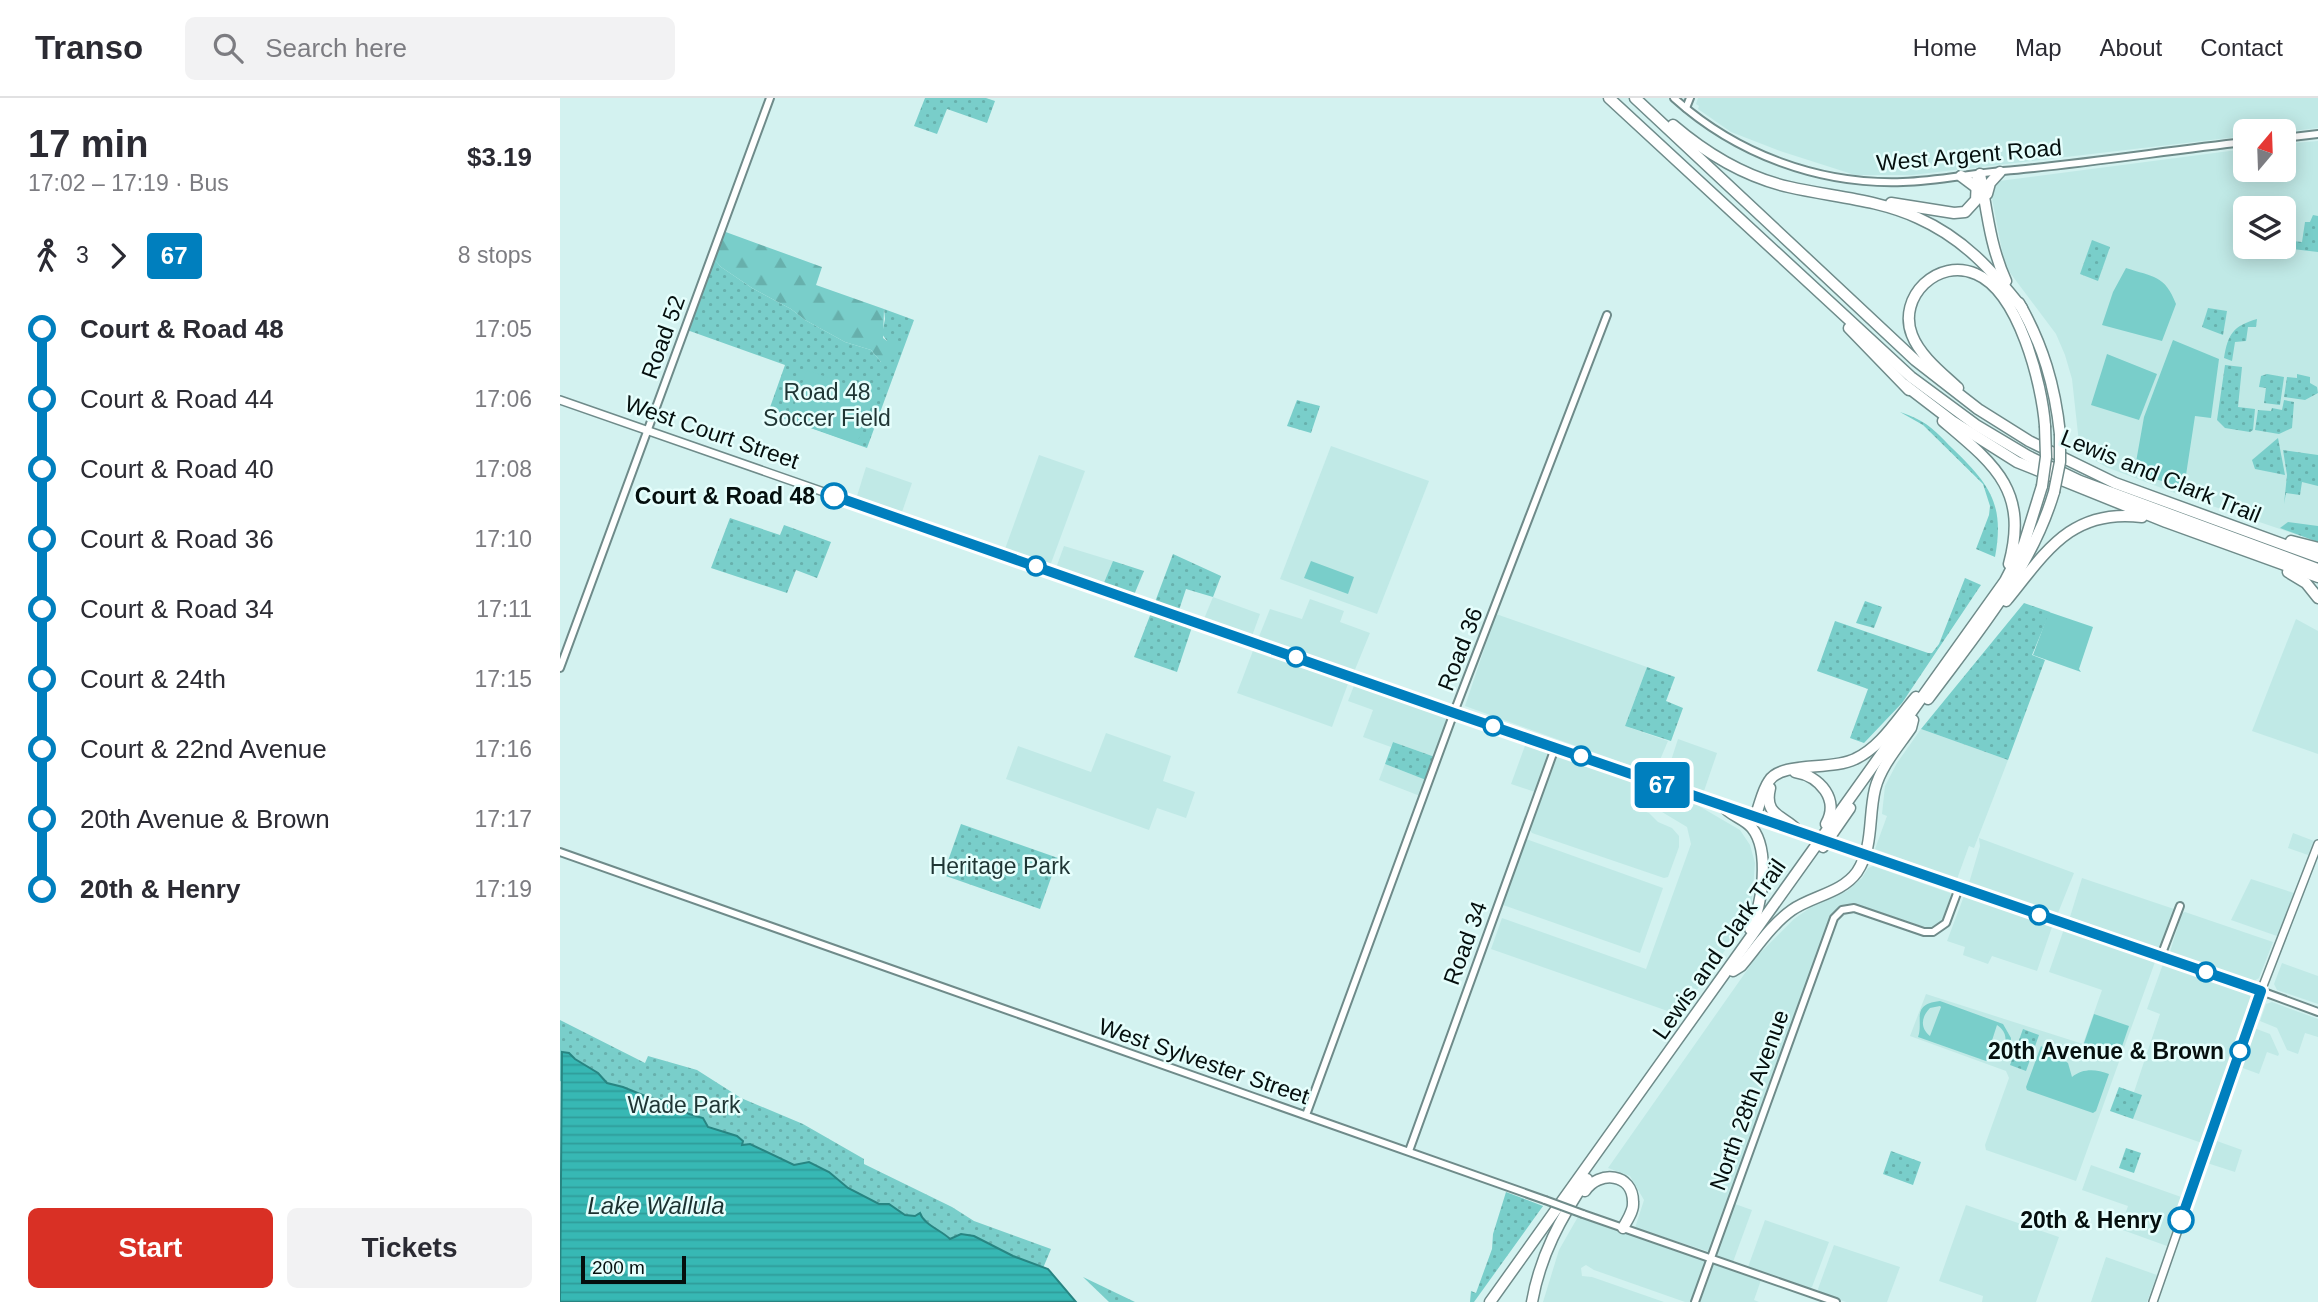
<!DOCTYPE html>
<html lang="en">
<head>
<meta charset="utf-8">
<style>
	body { margin:0; font-family:Arial,sans-serif; background:#f2f2f3; color:#2b2b33; height:100vh; display:flex; flex-direction:column; font-size:26px; white-space:nowrap }
	* { box-sizing:border-box; margin:0 }
	p { font-size:23px; color:#7c7c81 }
	.icon { flex:none; width:38px; height:38px; fill:none; stroke:currentColor; stroke-width:2; stroke-linecap:round; stroke-linejoin:round }
	.map { position:relative; flex:1; overflow:hidden }
	.drawer { display:flex; flex-direction:column; background:#fff; width:560px }
	.drawer>* { flex:none }
	.badge { padding:0 14px; border-radius:5px; font-size:24px; line-height:46px }
	.needle { width:46px; rotate:19deg }
	.fabs { position:absolute; left:1673px; top:21px; display:grid; gap:14px }
	.fabs a { display:grid; place-items:center; width:63px; height:63px; border-radius:10px; background:#fff; box-shadow:0 4px 18px #0003; font-size:35px }
	.scale { position:absolute; left:21px; bottom:18px; width:105px; box-sizing:border-box; padding-left:7px; border:4px solid #050f0e; border-top:0; font-size:19px; line-height:24px; white-space:nowrap; color:#050f0e; -webkit-text-stroke:5px #e5fefc; paint-order:stroke }
	.map>.badge { position:absolute; translate:-50% -50%; box-shadow:0 0 0 4px #fff }
	.legs { display:flex; align-items:center; gap:10px; height:77px; padding:0 28px; font-size:23px }
	.legs p { margin-inline-start:auto }
	.head { display:flex; align-items:center; justify-content:space-between; height:119px; padding:0 28px }
	h1 { font-size:38px; font-weight:800; line-height:52px }
	.cta { display:flex; gap:14px; margin-top:auto; padding:14px 28px }
	.cta a { flex:1; height:80px; border-radius:10px; background:#d93025; color:#fff; font-size:28px; font-weight:800; line-height:80px; text-align:center }
	.cta a+a { background:#f2f2f3; color:#2b2b33 }
	ul { padding:0 28px; list-style:none }
	li { display:flex; align-items:center; gap:24px; height:70px; font-size:26px }
	li i { display:grid; place-items:center; width:10px; height:100%; margin:0 9px; background:currentColor }
	li i::after { content:''; width:18px; height:18px; margin:-9px; border:5px solid; border-radius:50%; background:#fff }
	li p { margin-inline-start:auto }
	li:first-child i { background:linear-gradient(#0000 50%,currentColor 0) }
	li:last-child i { background:linear-gradient(currentColor 50%,#0000 0) }
	header { display:flex; align-items:center; gap:42px; box-sizing:border-box; height:98px; padding:0 35px; background:#fff; border-bottom:2px solid #e1e1e2 }
	header strong { font-size:33px }
	nav { display:flex; gap:38px; margin-inline-start:auto; font-size:24px }
	.search { width:490px; height:63px; background:#f2f2f3; display:flex; align-items:center; gap:18px; box-sizing:border-box; padding:0 24px; border-radius:10px; color:#7c7c81; font-size:26px }
	main { display:flex; flex:1; min-height:0 }
	.map>svg:first-child { display:block }
	.built { fill:#c0e9e6; fill-rule:evenodd }
	.green { fill:url(#green-dots) }
	.forest { fill:url(#forest-firs) }
	.pitch { fill:#79ceca; fill-rule:evenodd }
	.water { fill:url(#water-rules); stroke:#288582; stroke-width:2 }
	.lines { fill:none; stroke-linecap:round; stroke-linejoin:round }
	.secondary-casing { stroke:#6f8b8a; stroke-width:10 }
	.primary-casing { stroke:#6f8b8a; stroke-width:10 }
	.highway-casing { stroke:#6f8b8a; stroke-width:13 }
	.secondary { stroke:#fff; stroke-width:6 }
	.primary { stroke:#fff; stroke-width:7 }
	.highway { stroke:#fff; stroke-width:10 }
	.secondary-bridge-casing { stroke:#6f8b8a; stroke-width:10; stroke-linecap:butt }
	.primary-bridge-casing { stroke:#6f8b8a; stroke-width:10; stroke-linecap:butt }
	.highway-bridge-casing { stroke:#6f8b8a; stroke-width:13; stroke-linecap:butt }
	.secondary-bridge { stroke:#fff; stroke-width:6 }
	.primary-bridge { stroke:#fff; stroke-width:7 }
	.highway-bridge { stroke:#fff; stroke-width:10 }
	.line-1-casing { stroke:#fff; stroke-width:16 }
	.line-1 { stroke:#007fbe; stroke-width:10 }
	.stop-1-dot { fill:#fff; stroke:#007fbe; stroke-width:3.5 }
	.labels { text-anchor:middle; stroke-width:5; stroke-linejoin:round; paint-order:stroke }
	.street-label { font-size:23px; fill:#050f0e; stroke:#e5fefc }
	.park-label { font-size:23px; fill:#1f3534; stroke:#e5fefc }
	.stop-label { font-size:23px; font-weight:bold; fill:#050f0e; stroke:#e5fefc; text-anchor:end }
	.water-label { font-size:24px; font-style:italic; fill:#1b3130; stroke:#e5fefc }
</style>
</head>
<body>
<header>
<strong>Transo</strong>
<div class="search"><svg class="icon" aria-label="search" viewBox="0 0 24 24"><circle cx="10" cy="10" r="6"/><path d="M15 15l6 6"/></svg>Search here</div>
<nav><a>Home</a><a>Map</a><a>About</a><a>Contact</a></nav>
</header>
<main>
<section class="drawer">
<div class="head"><div><h1>17 min</h1><p>17:02 – 17:19 · Bus</p></div><b>$3.19</b></div>
<div class="legs"><svg class="icon" aria-label="walk" viewBox="0 0 24 24"><circle cx="13" cy="4" r="2"/><path d="M13 8l-2 6 4 7M11 14l-3 7M7 12l3-4h3l4 4"/></svg>3<svg class="icon" aria-label="forward" viewBox="0 0 24 24"><path d="M9 5l7 7-7 7"/></svg><b class="badge" style="background:#007fbe;color:#fff">67</b><p>8 stops</p></div>
<ul>
<li><i style="color:#007fbe"></i><b>Court &amp; Road 48</b><p>17:05</p></li>
<li><i style="color:#007fbe"></i><span>Court &amp; Road 44</span><p>17:06</p></li>
<li><i style="color:#007fbe"></i><span>Court &amp; Road 40</span><p>17:08</p></li>
<li><i style="color:#007fbe"></i><span>Court &amp; Road 36</span><p>17:10</p></li>
<li><i style="color:#007fbe"></i><span>Court &amp; Road 34</span><p>17:11</p></li>
<li><i style="color:#007fbe"></i><span>Court &amp; 24th</span><p>17:15</p></li>
<li><i style="color:#007fbe"></i><span>Court &amp; 22nd Avenue</span><p>17:16</p></li>
<li><i style="color:#007fbe"></i><span>20th Avenue &amp; Brown</span><p>17:17</p></li>
<li><i style="color:#007fbe"></i><b>20th &amp; Henry</b><p>17:19</p></li>
</ul>
<div class="cta"><a>Start</a><a>Tickets</a></div>
</section>
<div class="map">
<svg width="1758" height="1204" viewBox="0 0 1758 1204">
	<defs>
		<pattern id="green-dots" width="8" height="8" patternUnits="userSpaceOnUse" patternTransform="scale(1.75)"><rect width="8" height="8" fill="#79ceca"/><path d="M2 2h.1M6 6h.1" fill="none" stroke="#67b0ac" stroke-width="1.8" stroke-linecap="round"/></pattern>
		<pattern id="forest-firs" width="22" height="20" patternUnits="userSpaceOnUse" patternTransform="scale(1.75)"><rect width="22" height="20" fill="#79ceca"/><path d="M5 1l3.5 6h-7zM16 11l3.5 6h-7z" fill="#67b0ac"/></pattern>
		<pattern id="water-rules" width="6" height="5" patternUnits="userSpaceOnUse" patternTransform="scale(1.75)"><rect width="6" height="5" fill="#37b8b4"/><path d="M0 2.5h6" fill="none" stroke="#2f9d9a"/></pattern>
	</defs>
	<rect width="100%" height="100%" fill="#d3f2f0"/>
	<g class="built">
		<path d="M1138 0H1758V30L1724 34 1685 33V38L1352 77H1295L1220 53 1171 34 1138 11 1139 8 1136 6Z"/>
		<path d="M1758 43V444L1620 397 1546 369 1520 354 1512 281 1505 257 1496 236 1445 168 1430 90 1439 83 1685 51V72H1724V46ZM1685 110H1724V149H1685Z"/>
		<path d="M771 348 869 383 817 516 720 481Z"/>
		<path d="M479 357 525 373 490 468 445 451Z"/>
		<path d="M306 369 352 385 342 414 297 398Z"/>
		<path d="M504 448 553 463 543 487 496 470Z"/>
		<path d="M653 499 700 516 692 538 644 521Z"/>
		<path d="M750 501 784 513 780 524 810 535 794 574 698 541 710 511 742 521Z"/>
		<path d="M936 516 1087 569 1065 628 1108 643 1094 676 905 608Z"/>
		<path d="M1736 521 1758 533V656L1692 633Z"/>
		<path d="M694 550 789 583 772 629 677 595Z"/>
		<path d="M795 585 890 618 875 659 833 644 831 649 803 639 813 612 788 603Z"/>
		<path d="M1361 631 1448 662 1414 750 1409 748 1397 781 1315 751 1327 718 1322 716 1325 688 1337 665Z"/>
		<path d="M546 635 611 658 603 683 635 694 626 720 597 710 589 732 446 681 458 648 531 674Z"/>
		<path d="M1118 641 1157 655 1144 693 1109 681 1107 675Z"/>
		<path d="M966 645 990 653 975 694 951 686Z"/>
		<path d="M999 659 1086 688 1088 692 1081 712 1089 715 1098 724 1112 730 1119 738V749L1108 779 1104 780 972 735 970 732 996 660Z"/>
		<path d="M825 666 866 682 860 698 819 682Z"/>
		<path d="M1100 694 1132 704 1180 732 1190 747 1195 765 1191 816 1119 917 931 851 942 820 1086 871 1131 746 1127 729 1097 711 1096 697Z"/>
		<path d="M1733 735 1754 743 1748 757 1728 750Z"/>
		<path d="M1419 740 1514 775 1498 815H1490L1409 785 1420 748Z"/>
		<path d="M966 741 1103 790 1080 855 943 807Z"/>
		<path d="M1313 768 1390 795 1392 799 1383 823 1372 830 1362 828 1292 805 1274 813 1266 830 1150 1154 1075 1130 1084 1102 1070 1078 1048 1070 1197 858 1234 821 1254 807 1287 793 1302 780 1308 770Z"/>
		<path d="M1522 780 1614 811 1601 852 1510 819Z"/>
		<path d="M1691 781 1734 795 1717 838 1671 822Z"/>
		<path d="M1404 798 1492 829 1477 873 1432 858 1428 866 1403 857 1405 849 1387 843Z"/>
		<path d="M1625 814 1713 844 1699 880 1694 883 1610 854 1622 815Z"/>
		<path d="M1504 831 1595 864 1516 1083 1426 1052 1425 1047 1449 980 1446 973 1350 938 1366 896 1523 946 1542 892 1489 874Z"/>
		<path d="M1722 865 1758 878V906L1717 892 1714 886Z"/>
		<path d="M1603 866 1690 896 1692 901 1642 1045 1573 1021 1581 997 1574 994 1600 916 1587 911Z"/>
		<path d="M1712 904 1758 921V939L1745 935 1738 956 1727 952 1717 930 1700 923 1706 906Z"/>
		<path d="M1694 930 1710 936 1719 956 1718 958 1707 954 1699 976 1680 969Z"/>
		<path d="M1654 1042 1682 1052 1675 1074 1647 1065Z"/>
		<path d="M1531 1067 1624 1100 1607 1148 1560 1131 1568 1108 1522 1092Z"/>
		<path d="M1175 1106 1192 1112 1173 1164 1158 1159 1157 1156Z"/>
		<path d="M1406 1107 1499 1139 1476 1204H1422L1423 1198 1379 1183Z"/>
		<path d="M1019 1117 1147 1163 1131 1204H1125L1034 1172 1026 1167 1021 1170 1022 1178 1032 1179 1104 1204H983L999 1152Z"/>
		<path d="M1205 1122 1269 1144 1252 1189 1249 1191 1188 1169Z"/>
		<path d="M1274 1147 1340 1169 1327 1204H1286L1260 1195 1258 1191Z"/>
		<path d="M1546 1159 1597 1177 1587 1204H1531Z"/>
		<path d="M1154 1166 1201 1182 1194 1202 1199 1204H1140Z"/>
	</g>
	<g class="green">
		<path d="M365 0H426L435 3 427 25 387 11 377 36 354 28Z"/>
		<path d="M1753 117 1758 118V154L1716 149H1724V142L1742 144 1745 124H1750Z"/>
		<path d="M1532 142 1550 149 1538 183 1520 176Z"/>
		<path d="M153 160 161 169 192 190 231 211 245 222 285 244 311 252 321 264 327 243 322 236 325 221 324 211 354 222 307 350 208 315 225 267 127 232Z"/>
		<path d="M1648 210 1667 213 1663 237 1642 229Z"/>
		<path d="M1697 221 1696 229H1688L1686 243 1675 244 1672 263 1664 260C1668 236 1673 228 1697 221Z"/>
		<path d="M1665 267 1682 269 1678 309 1695 311 1693 332 1690 334 1665 330 1657 322Z"/>
		<path d="M1707 276 1724 279 1720 307 1704 305 1706 290 1699 289 1701 278Z"/>
		<path d="M1737 276 1750 279V285L1757 289 1758 295 1745 302 1724 299 1727 279 1737 280Z"/>
		<path d="M737 302 760 308 751 335 727 328Z"/>
		<path d="M1724 302 1734 304 1732 330 1719 336 1695 332 1698 312 1711 313 1712 310 1722 312Z"/>
		<path d="M1340 314C1368 324 1372 330 1392 350 1429 386 1445 405 1435 459L1416 451 1429 417 1430 408 1423 386 1363 327Z"/>
		<path d="M1718 340 1725 377 1695 371 1692 362Z"/>
		<path d="M1723 352 1758 357V388L1742 384 1740 397 1726 395 1724 406 1727 377Z"/>
		<path d="M170 420 220 437 224 427 271 444 257 480 236 472 227 495 151 470Z"/>
		<path d="M1728 424 1758 428V444L1720 430Z"/>
		<path d="M613 456 661 478 653 499 626 491 619 512 595 504Z"/>
		<path d="M553 463 584 473 574 497 543 487Z"/>
		<path d="M1405 480 1421 487 1342 605 1304 645 1290 640 1308 591 1257 573 1275 523 1368 555H1372L1379 546Z"/>
		<path d="M1305 503 1322 509 1314 530 1296 525Z"/>
		<path d="M1464 505 1490 514 1472 557 1485 562 1448 662 1361 631Z"/>
		<path d="M591 515 632 529 617 574 574 559Z"/>
		<path d="M1087 569 1115 579 1106 603 1123 610 1111 643 1065 628Z"/>
		<path d="M833 644 875 659 866 682 825 666Z"/>
		<path d="M401 726 498 760 480 811 383 777Z"/>
		<path d="M0 922 85 965 88 958 137 972 181 1000 243 1026 304 1061V1066L392 1109 414 1123 491 1151 481 1175 465 1174 0 983Z"/>
		<path d="M1463 931 1479 937 1466 973 1450 967Z"/>
		<path d="M1559 989 1582 997 1573 1021 1550 1013Z"/>
		<path d="M1566 1050 1581 1055 1574 1075 1559 1070Z"/>
		<path d="M1331 1053 1361 1064 1353 1087 1323 1076Z"/>
		<path d="M946 1094 983 1108 914 1204H910L911 1193 916 1195 932 1151 933 1136Z"/>
		<path d="M523 1179 575 1204H549Z"/>
	</g>
	<path class="forest" d="M163 133 262 169 256 187 324 211 323 240 327 243 338 244V256L335 261 321 264 311 252 285 244 245 222 231 211 192 190 161 169 153 160Z"/>
	<g class="pitch">
		<path d="M1566 170C1593 179 1605 177 1616 206L1602 243 1542 227 1553 194Z"/>
		<path d="M1613 242 1659 261 1651 320 1635 318 1624 390C1610 385 1580 380 1576 364L1584 319Z"/>
		<path d="M1547 256 1597 276 1579 322 1531 307Z"/>
		<path d="M247 272 314 296 297 346 229 322Z"/>
		<path d="M751 463 794 479 788 496 744 480Z"/>
		<path d="M1489 514 1533 529 1519 571 1521 574 1473 557Z"/>
		<path d="M1380 903 1443 926 1451 940C1450 955 1441 963 1426 963L1358 939C1364 923 1350 906 1380 903ZM1380 908 1381 909 1370 938C1360 930 1361 919 1370 910ZM1437 927C1448 934 1448 946 1439 955L1427 958Z"/>
		<path d="M1534 916 1569 928 1557 963 1522 951Z"/>
		<path d="M1481 948 1508 965 1512 979C1523 970 1536 971 1549 976L1536 1013 1533 1015 1467 992 1466 989Z"/>
	</g>
	<path class="water" d="M2 954 9 955 15 961 38 975 47 985 63 989 85 998 109 1004 129 1016 143 1020 148 1029 177 1038 183 1043 182 1047 190 1046 234 1067 249 1064 269 1074 288 1090 319 1106H329L345 1117 355 1118 360 1115C364 1127 381 1132 390 1141L401 1136 414 1138 453 1158 488 1171 516 1204H0Z"/>
	<g class="lines">
		<g class="secondary-casing">
			<g id="secondary">
				<path d="M1114 0C1176 56 1259 87 1343 84 1376 83 1409 76 1443 73 1524 66 1604 53 1685 44"/>
				<path d="M1126 10 1130 0"/>
				<path d="M1724 40 1758 36"/>
				<path d="M0 570 210 0"/>
				<path d="M0 754 985 1102"/>
				<path d="M1601 858 1620 808"/>
				<path d="M1701 893 1758 914"/>
				<path d="M746 1017 896 609 1047 217"/>
				<path d="M849 1053 995 650"/>
				<path d="M1023 1116 1276 1204"/>
				<path d="M1135 1204 1274 820 1282 812 1294 810 1364 834H1373L1386 825 1399 790"/>
			</g>
		</g>
		<g class="primary-casing">
			<g id="primary">
				<path d="M0 302 1250 738"/>
				<path d="M1276 747 1701 893"/>
				<path d="M1593 1204 1701 893 1758 746"/>
			</g>
		</g>
		<g class="highway-casing">
			<g id="highway">
				<path d="M1049 0 1351 279 1416 327 1468 358 1520 383 1758 471"/>
				<path d="M1075 0 1355 262 1418 311 1469 343 1555 385 1758 459"/>
				<path d="M1113 27C1147 56 1185 79 1229 89 1272 99 1317 101 1358 120 1403 140 1432 172 1462 210"/>
				<path d="M1420 76C1427 113 1430 148 1446 183"/>
				<path d="M1401 78 1417 90"/>
				<path d="M1427 96 1430 85 1440 74"/>
				<path d="M1331 105 1394 115 1405 114 1416 102 1417 82"/>
				<path d="M1459 205C1483 247 1495 288 1500 336"/>
				<path d="M1289 230 1349 292"/>
				<path d="M1345 287 1392 323 1457 364 1606 424 1758 479"/>
				<path d="M1398 290C1382 275 1360 258 1352 237 1337 199 1378 159 1416 176 1459 194 1482 286 1485 328"/>
				<path d="M1383 323C1434 366 1469 392 1449 466"/>
				<path d="M1731 443 1758 450"/>
				<path d="M1728 474 1746 485 1758 500"/>
				<path d="M1446 503C1486 454 1511 410 1582 419"/>
				<path d="M1368 601C1416 536 1471 472 1494 394"/>
				<path d="M1235 674C1260 678 1280 702 1266 726"/>
				<path d="M1210 690C1203 719 1225 717 1239 734"/>
				<path d="M1162 707C1170 718 1184 720 1192 730 1210 752 1203 808 1190 831"/>
				<path d="M1195 719C1200 707 1202 693 1209 683 1221 663 1271 673 1295 661 1321 649 1338 620 1356 599"/>
				<path d="M1263 749 1290 710"/>
				<path d="M1173 873 1181 868C1197 849 1212 826 1232 812 1252 798 1282 795 1297 774 1314 748 1308 720 1315 691 1321 668 1338 649 1351 630L1353 622"/>
				<path d="M1025 1093C1039 1072 1073 1075 1073 1104 1074 1113 1067 1122 1063 1130"/>
				<path d="M930 1204 1445 483 1464 446 1482 388"/>
				<path d="M972 1204C980 1158 1001 1119 1027 1081"/>
			</g>
		</g>
		<use href="#secondary" class="secondary"/>
		<use href="#primary" class="primary"/>
		<use href="#highway" class="highway"/>
		<g class="secondary-bridge-casing">
			<path id="secondary-bridge" d="M985 1102 1023 1116"/>
		</g>
		<g class="primary-bridge-casing">
			<path id="primary-bridge" d="M1250 738 1276 747"/>
		</g>
		<g class="highway-bridge-casing">
			<g id="highway-bridge">
				<path d="M1482 388 1486 359 1485 328"/>
				<path d="M1494 394 1500 364V336"/>
			</g>
		</g>
		<use href="#secondary-bridge" class="secondary-bridge"/>
		<use href="#primary-bridge" class="primary-bridge"/>
		<use href="#highway-bridge" class="highway-bridge"/>
	</g>
	<g class="lines">
		<g class="line-1-casing">
			<path id="line-1" d="M274 398 894 615 1701 893 1621 1122"/>
		</g>
		<use href="#line-1" class="line-1"/>
	</g>
	<g class="stop-1-dot">
		<circle cx="274" cy="398" r="12"/>
		<circle cx="476" cy="468" r="9"/>
		<circle cx="736" cy="559" r="9"/>
		<circle cx="933" cy="628" r="9"/>
		<circle cx="1021" cy="658" r="9"/>
		<circle cx="1479" cy="817" r="9"/>
		<circle cx="1646" cy="874" r="9"/>
		<circle cx="1680" cy="953" r="9"/>
		<circle cx="1621" cy="1122" r="12"/>
	</g>
	<g class="labels">
		<g class="street-label">
			<text transform="translate(1409 57) rotate(-5)" y="8">West Argent Road</text>
			<text transform="translate(103 239) rotate(-70)" y="8">Road 52</text>
			<text transform="translate(152 334) rotate(19)" y="8">West Court Street</text>
			<text transform="translate(1601 378) rotate(22)" y="8">Lewis and Clark Trail</text>
			<text transform="translate(900 551) rotate(-69)" y="8">Road 36</text>
			<text transform="translate(905 845) rotate(-70)" y="8">Road 34</text>
			<text transform="translate(1159 851) rotate(-55)" y="8">Lewis and Clark Trail</text>
			<text transform="translate(644 963) rotate(19)" y="8">West Sylvester Street</text>
			<text transform="translate(1189 1002) rotate(-70)" y="8">North 28th Avenue</text>
		</g>
		<g class="park-label">
			<text x="267" y="302">Road 48<tspan x="267" dy="26">Soccer Field</tspan></text>
			<text x="440" y="776">Heritage Park</text>
			<text x="124" y="1015">Wade Park</text>
		</g>
		<g class="stop-label">
			<text x="255" y="406">Court &amp; Road 48</text>
			<text x="1664" y="961">20th Avenue &amp; Brown</text>
			<text x="1602" y="1130">20th &amp; Henry</text>
		</g>
		<g class="water-label">
			<text x="96" y="1116">Lake Wallula</text>
		</g>
	</g>
</svg>
<div class="fabs">
<a><svg class="needle" viewBox="-14 -14 28 28"><path d="M0-13l5 13h-10z" fill="#e53935"/><path d="M0 13l5-13h-10z" fill="#7c7c81"/></svg></a>
<a><svg class="icon" aria-label="layers" viewBox="0 0 24 24"><path d="M12 4l9 5-9 5-9-5zM3 14l9 5 9-5"/></svg></a>
</div>
<div class="scale">200 m</div>
<b class="badge" style="left:1102px;top:687px;background:#007fbe;color:#fff">67</b>
</div>
</main>
</body>
</html>
